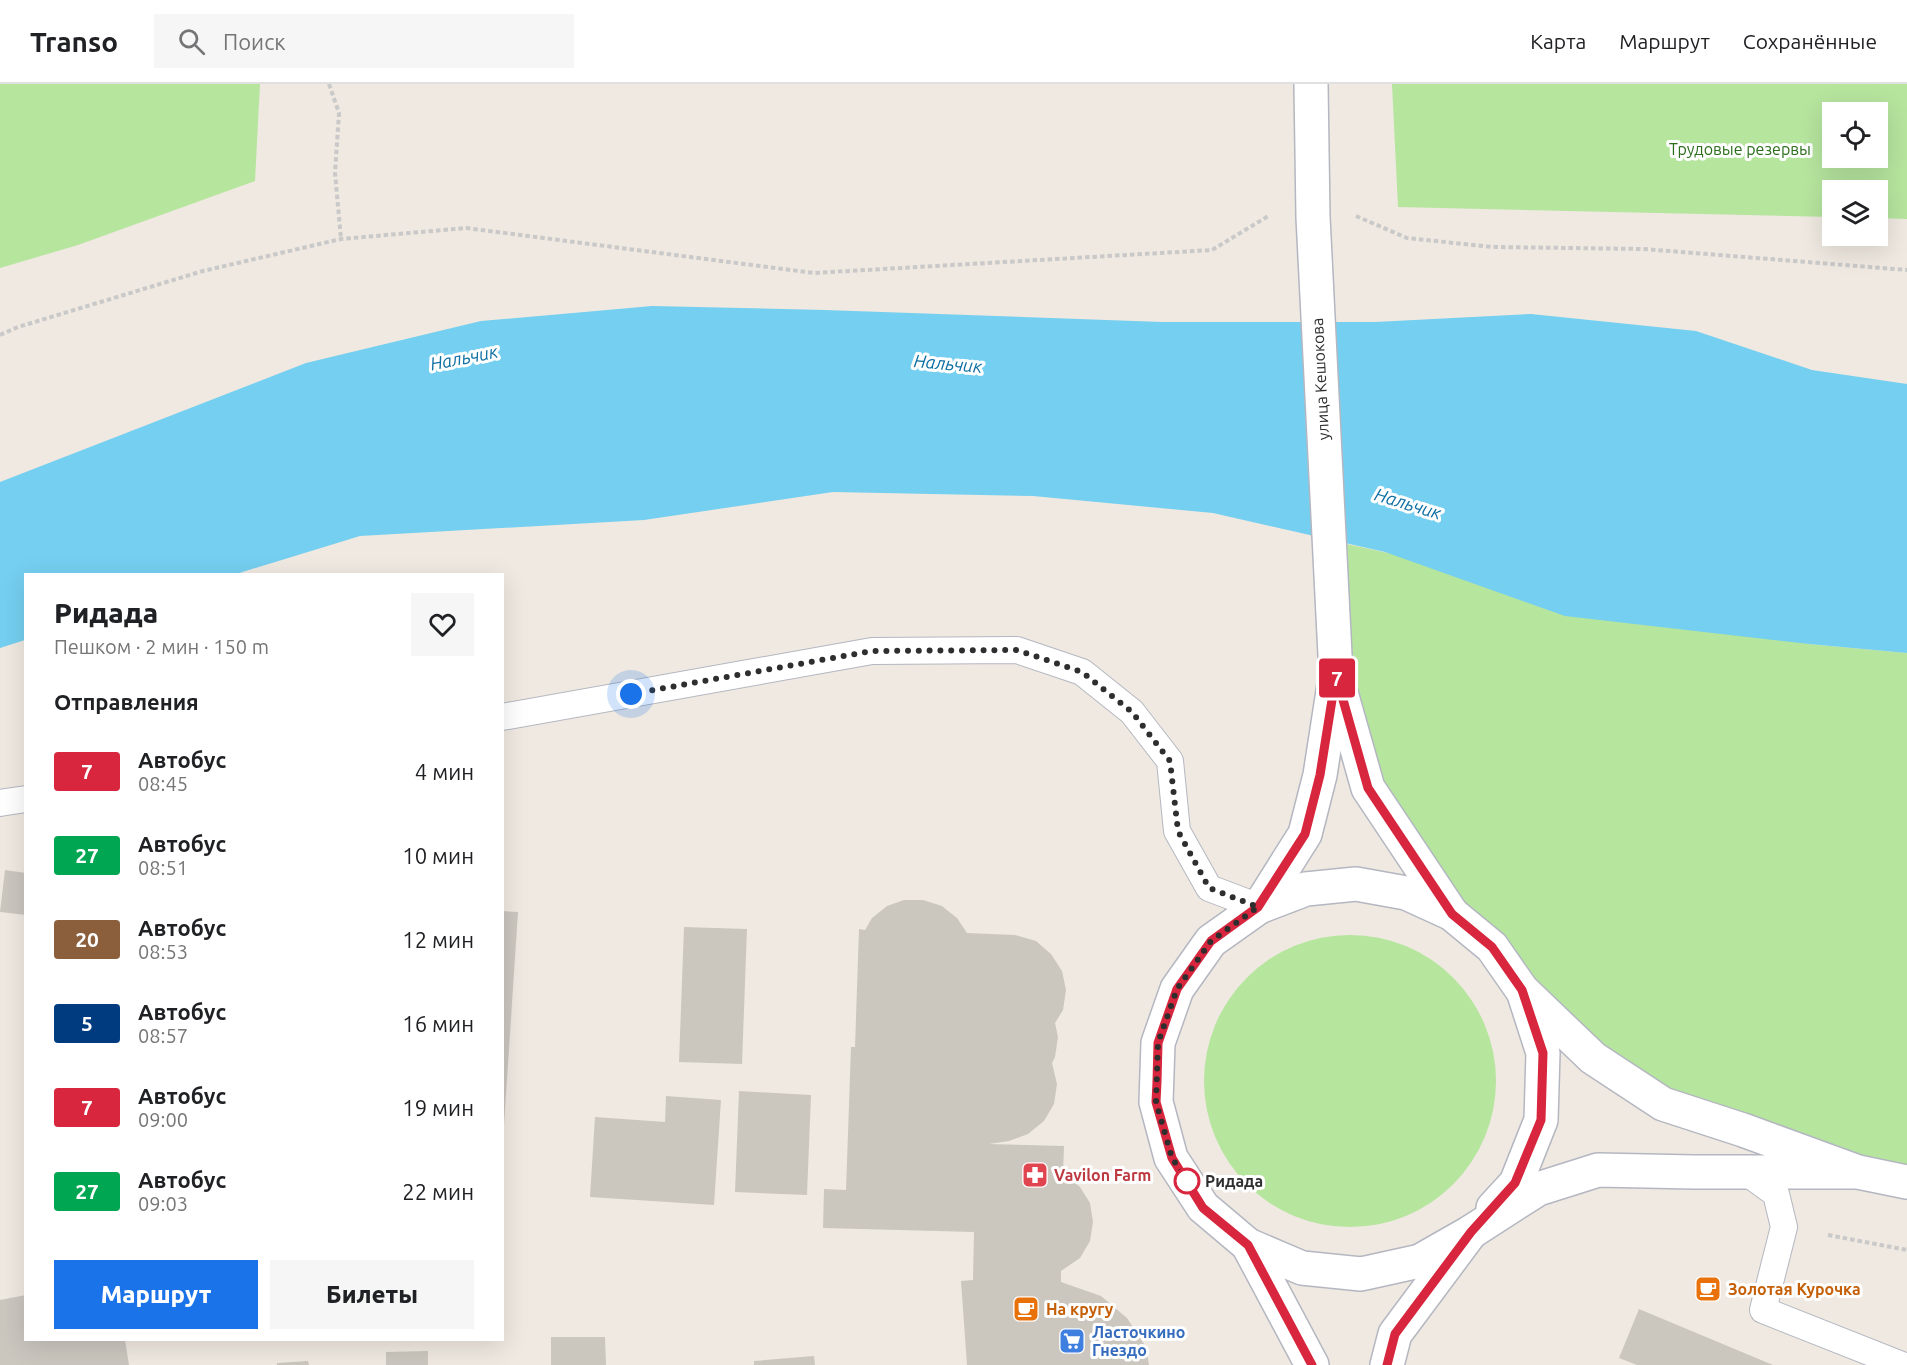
<!DOCTYPE html>
<html lang="ru">
<head>
<meta charset="utf-8">
<style>
	body { margin:0; font-family:Ubuntu,sans-serif; background:#f6f6f6; color:#202124; height:100vh; display:flex; flex-direction:column; font-size:22px; white-space:nowrap }
	* { box-sizing:border-box; margin:0 }
	p { font-size:20px; color:#757577 }
	.icon { flex:none; width:33px; height:33px; fill:none; stroke:currentColor; stroke-width:2; stroke-linecap:round; stroke-linejoin:round }
	.map { position:relative; flex:1; overflow:hidden }
	.sheet { position:absolute; left:24px; top:489px; width:480px; height:768px; display:flex; flex-direction:column; background:#fff; border-radius:0px; box-shadow:0 6px 24px #0002 }
	.sheet>* { flex:none }
	.badge { padding:0 12px; border-radius:4px; font-size:21px; line-height:39px }
	.fabs { position:absolute; left:1822px; top:18px; display:grid; gap:12px }
	.fabs a { display:grid; place-items:center; width:66px; height:66px; border-radius:0px; background:#fff; box-shadow:0 6px 24px #0002; font-size:30px }
	.you { position:absolute; width:30px; height:30px; margin:-15px; border:4px solid #fff; border-radius:50%; background:#1a73e8; box-shadow:0 0 0 9px #1a73e833 }
	.map>.badge { position:absolute; translate:-50% -50%; box-shadow:0 0 0 3px #fff }
	h2 { padding:0 30px; font-size:22px; line-height:54px }
	.round { display:grid; place-items:center; flex:none; width:63px; height:63px; border-radius:0px; background:#f6f6f6 }
	.overview { display:flex; align-items:center; justify-content:space-between; height:102px; padding:0 30px }
	h1 { font-size:28px; font-weight:800; line-height:45px }
	.primary-button { display:flex; gap:12px; margin-top:auto; padding:12px 30px }
	.primary-button a { flex:1; height:69px; border-radius:0px; background:#1a73e8; color:#fff; font-size:24px; font-weight:800; line-height:69px; text-align:center }
	.primary-button a+a { background:#f6f6f6; color:#202124 }
	ul { padding:0; list-style:none }
	li { display:flex; align-items:center; gap:18px; height:84px; padding:0 30px }
	li div { flex:1 }
	li b { display:block; font-size:22px }
	li em { font-style:normal }
	li .badge { min-width:66px; font-weight:700; text-align:center }
	header { display:flex; align-items:center; gap:36px; box-sizing:border-box; height:84px; padding:0 30px; background:#fff; border-bottom:2px solid #e0e0e0 }
	header strong { font-size:28px }
	nav { display:flex; gap:33px; margin-inline-start:auto; font-size:21px }
	.search { width:420px; height:54px; background:#f6f6f6; display:flex; align-items:center; gap:15px; box-sizing:border-box; padding:0 21px; border-radius:0px; color:#757577; font-size:22px }
	.map>svg:first-child { display:block }
	.green { fill:#b6e59e; fill-rule:evenodd }
	.water { fill:#75cff0 }
	.building { fill:#cbc7bf }
	.lines { fill:none; stroke-linecap:round; stroke-linejoin:round }
	.service-casing { stroke:#b4b7c1; stroke-width:28 }
	.tertiary-casing { stroke:#b4b7c1; stroke-width:36 }
	.secondary-casing { stroke:#b4b7c1; stroke-width:36 }
	.path { stroke:#c9c9c9; stroke-width:4; stroke-dasharray:4.5 3; stroke-linecap:butt }
	.service { stroke:#fff; stroke-width:26 }
	.tertiary { stroke:#fff; stroke-width:33 }
	.secondary { stroke:#fff; stroke-width:33 }
	.line-casing { stroke:#fff; stroke-width:14 }
	.line { stroke:#d7263d; stroke-width:9 }
	.walk { stroke:#2e2e2e; stroke-width:6; stroke-dasharray:0 10.8 }
	.stop-dot { fill:#fff; stroke:#d7263d; stroke-width:3 }
	.labels { text-anchor:middle; stroke-width:6; stroke-linejoin:round; paint-order:stroke }
	.park-label { font-size:16px; fill:#2c6e1b; stroke:#fff }
	.street-label { font-size:16px; fill:#2e2e2e; stroke:#fff }
	.health-label { font-size:16px; font-weight:bold; fill:#be3a42; stroke:#fff; text-anchor:start }
	.stop-label { font-size:16px; font-weight:bold; fill:#2e2e2e; stroke:#fff; text-anchor:start }
	.food-label { font-size:16px; font-weight:bold; fill:#c56008; stroke:#fff; text-anchor:start }
	.shop-label { font-size:16px; font-weight:bold; fill:#366cbe; stroke:#fff; text-anchor:start }
	.water-label { font-size:18px; font-style:italic; fill:#0d6fa3; stroke:#fff }
</style>
</head>
<body>
<header>
<strong>Transo</strong>
<div class="search"><svg class="icon" aria-label="search" viewBox="0 0 24 24"><circle cx="10" cy="10" r="6"/><path d="M15 15l6 6"/></svg>Поиск</div>
<nav><a>Карта</a><a>Маршрут</a><a>Сохранённые</a></nav>
</header>
<div class="map">
<svg width="1907" height="1281" viewBox="0 0 1907 1281">
	<rect width="100%" height="100%" fill="#efe9e1"/>
	<g class="green">
		<path d="M0 0H260L255 97 78 161 0 184Z"/>
		<path d="M1392 0H1907V135L1878 134V106H1833V133L1398 123ZM1878 28V74H1833V28Z"/>
		<path d="M1328 456 1809 560 1907 569V1098L1858 1088 1593 974 1368 704Z"/>
		<circle cx="1350" cy="997" r="146"/>
	</g>
	<path class="water" d="M652 222 825 226 1162 238H1375L1531 230 1696 247 1812 286 1907 300V569L1809 560 1565 532 1385 468 1213 429 1033 412 833 408 644 436 360 452 236 490H26L25 556 0 564V398L306 279 481 237Z"/>
	<g class="building">
		<path d="M5 786 26 789V831L0 828Z"/>
		<path d="M904 816H923L942 822 957 834 967 849 1015 851 1036 857 1051 870 1062 887 1066 906 1063 926 1055 939 1058 953 1055 973 1052 979 1057 1000 1054 1020 1044 1037 1028 1050 1009 1057 989 1060 1064 1062 1063 1090 1080 1103 1090 1119 1093 1138 1090 1157 1080 1174 1061 1187V1198L1101 1212 1127 1234 1146 1263 1149 1281H967L961 1197 973 1196 974 1148 823 1144 824 1105 846 1106 851 963H855L859 845 865 846 872 834 887 822Z"/>
		<path d="M502 827 518 828 504 1041H502Z"/>
		<path d="M684 843 747 845 742 980 679 978Z"/>
		<path d="M739 1007 811 1011 807 1111 735 1108Z"/>
		<path d="M666 1012 721 1016 714 1121 590 1113 595 1033 665 1038Z"/>
		<path d="M26 1211V1256H125L129 1281H0V1216Z"/>
		<path d="M1639 1225 1773 1281H1637L1619 1274Z"/>
		<path d="M551 1253H605L606 1281H551Z"/>
		<path d="M428 1267V1281H386V1268Z"/>
		<path d="M814 1272 815 1281H754V1277Z"/>
		<path d="M308 1277 309 1281H277V1279Z"/>
	</g>
	<g class="lines">
		<g class="service-casing">
			<g id="service">
				<path d="M502 633 872 567 1017 566 1082 588 1132 628 1170 677 1177 747 1209 804 1259 823"/>
				<path d="M0 719 26 715"/>
				<path d="M1746 1088 1776 1110 1784 1143 1763 1226 1902 1281"/>
			</g>
		</g>
		<g class="tertiary-casing">
			<g id="tertiary">
				<path d="M1248 1161 1312 1281"/>
				<path d="M1387 1281 1395 1250 1471 1148"/>
			</g>
		</g>
		<g class="secondary-casing">
			<g id="secondary">
				<path d="M1311 0 1313 133 1336 591 1368 704 1452 830"/>
				<path d="M1259 823 1305 750 1320 691 1334 601"/>
				<path d="M1858 1088H1694L1598 1086 1538 1105 1471 1148 1420 1177 1361 1190 1302 1184 1248 1161 1203 1123 1171 1074 1156 1018 1158 959 1177 905 1211 857 1259 823 1306 805 1356 800 1406 809 1452 830 1492 863 1522 906 1593 974 1663 1020 1743 1046 1858 1088 1907 1098"/>
				<path d="M1493 1124 1516 1099 1541 1036 1543 969 1524 910"/>
			</g>
		</g>
		<g class="path">
			<path d="M329 0 339 29 335 89 341 155"/>
			<path d="M1356 132 1407 154 1492 163 1644 165 1907 186"/>
			<path d="M0 251 18 243 203 187 341 155 466 144 814 189 1212 166 1270 131"/>
			<path d="M1828 1151 1907 1166"/>
		</g>
		<use href="#service" class="service"/>
		<use href="#tertiary" class="tertiary"/>
		<use href="#secondary" class="secondary"/>
	</g>
	<g class="lines">
		<g class="line-casing">
			<path id="line" d="M1312 1281 1248 1161 1203 1124 1172 1074 1156 1018 1157 998 1158 959 1177 905 1211 857 1258 823 1305 750 1320 691 1336 591 1368 704 1452 830 1492 863 1522 906 1543 969 1541 1036 1515 1099 1471 1148 1395 1250 1387 1281"/>
		</g>
		<use href="#line" class="line"/>
		<path class="walk" d="M631 610 872 567 1017 566 1082 588 1132 628 1170 677 1178 747 1209 804 1258 823 1211 857 1177 905 1158 959 1156 1018 1172 1074 1187 1097"/>
	</g>
	<defs>
		<g id="pharmacy-square" transform="scale(1.35)"><rect x="-9" y="-9" width="18" height="18" rx="4" fill="#e0444e" stroke="#fff"/><path d="M-2-6h4v4h4v4h-4v4h-4v-4h-4v-4h4Z" fill="#fff"/></g>
		<g id="cafe-square" transform="scale(1.35)"><rect x="-9" y="-9" width="18" height="18" rx="4" fill="#e8710a" stroke="#fff"/><path d="M-5.5-4.5H6V0H3Q3 3.5 0 3.5H-2.5Q-5.5 3.5-5.5 0ZM3-3.2v2h1.7v-2ZM-6 4.5H4V6H-6Z" fill="#fff"/></g>
		<g id="supermarket-square" transform="scale(1.35)"><rect x="-9" y="-9" width="18" height="18" rx="4" fill="#3f7fe0" stroke="#fff"/><path d="M-6-5.5h2.5l.6 2H6L4.5 2H-2.5L-4.4-4H-6ZM-1.5 3.2a1.3 1.3 0 1 0 .1 0ZM3 3.2a1.3 1.3 0 1 0 .1 0Z" fill="#fff"/></g>
	</defs>
	<g fill-rule="evenodd">
		<use href="#pharmacy-square" x="1035" y="1091"/>
		<use href="#cafe-square" x="1708" y="1205"/>
		<use href="#cafe-square" x="1026" y="1225"/>
		<use href="#supermarket-square" x="1072" y="1257"/>
	</g>
	<circle class="stop-dot" cx="1187" cy="1097" r="12"/>
	<g class="labels">
		<g class="park-label">
			<text x="1740" y="71">Трудовые резервы</text>
		</g>
		<g class="street-label">
			<text transform="translate(1320 295) rotate(-93)" y="6">улица Кешокова</text>
		</g>
		<g class="health-label">
			<text x="1054" y="1097">Vavilon Farm</text>
		</g>
		<g class="stop-label">
			<text x="1205" y="1103">Ридада</text>
		</g>
		<g class="food-label">
			<text x="1728" y="1211">Золотая Курочка</text>
			<text x="1046" y="1231">На кругу</text>
		</g>
		<g class="shop-label">
			<text x="1092" y="1254">Ласточкино<tspan x="1092" dy="18">Гнездо</tspan></text>
		</g>
		<g class="water-label">
			<text transform="translate(464 274) rotate(-11)" y="6">Нальчик</text>
			<text transform="translate(948 280) rotate(5)" y="6">Нальчик</text>
			<text transform="translate(1408 420) rotate(17)" y="6">Нальчик</text>
		</g>
	</g>
</svg>
<div class="fabs">
<a><svg class="icon" aria-label="locate" viewBox="0 0 24 24"><circle cx="12" cy="12" r="6"/><path d="M12 2v4M12 18v4M2 12h4M18 12h4"/></svg></a>
<a><svg class="icon" aria-label="layers" viewBox="0 0 24 24"><path d="M12 4l9 5-9 5-9-5zM3 14l9 5 9-5"/></svg></a>
</div>
<div class="you" style="left:631px;top:610px"></div>
<b class="badge" style="left:1337px;top:594px;background:#d7263d;color:#fff">7</b>
<section class="sheet">
<div class="overview"><div><h1>Ридада</h1><p>Пешком · 2 мин · 150 m</p></div><a class="round"><svg class="icon" aria-label="heart" viewBox="0 0 24 24"><path d="M12 20l-8-8c-3-5 5-10 8-4 3-6 11-1 8 4z"/></svg></a></div>
<h2>Отправления</h2>
<ul>
<li><span class="badge" style="background:#d7263d;color:#fff">7</span><div><b>Автобус</b><p>08:45</p></div><em>4 мин</em></li>
<li><span class="badge" style="background:#00a651;color:#fff">27</span><div><b>Автобус</b><p>08:51</p></div><em>10 мин</em></li>
<li><span class="badge" style="background:#8b5e3c;color:#fff">20</span><div><b>Автобус</b><p>08:53</p></div><em>12 мин</em></li>
<li><span class="badge" style="background:#003b80;color:#fff">5</span><div><b>Автобус</b><p>08:57</p></div><em>16 мин</em></li>
<li><span class="badge" style="background:#d7263d;color:#fff">7</span><div><b>Автобус</b><p>09:00</p></div><em>19 мин</em></li>
<li><span class="badge" style="background:#00a651;color:#fff">27</span><div><b>Автобус</b><p>09:03</p></div><em>22 мин</em></li>
</ul>
<div class="primary-button"><a>Маршрут</a><a>Билеты</a></div>
</section>
</div>
</body>
</html>
